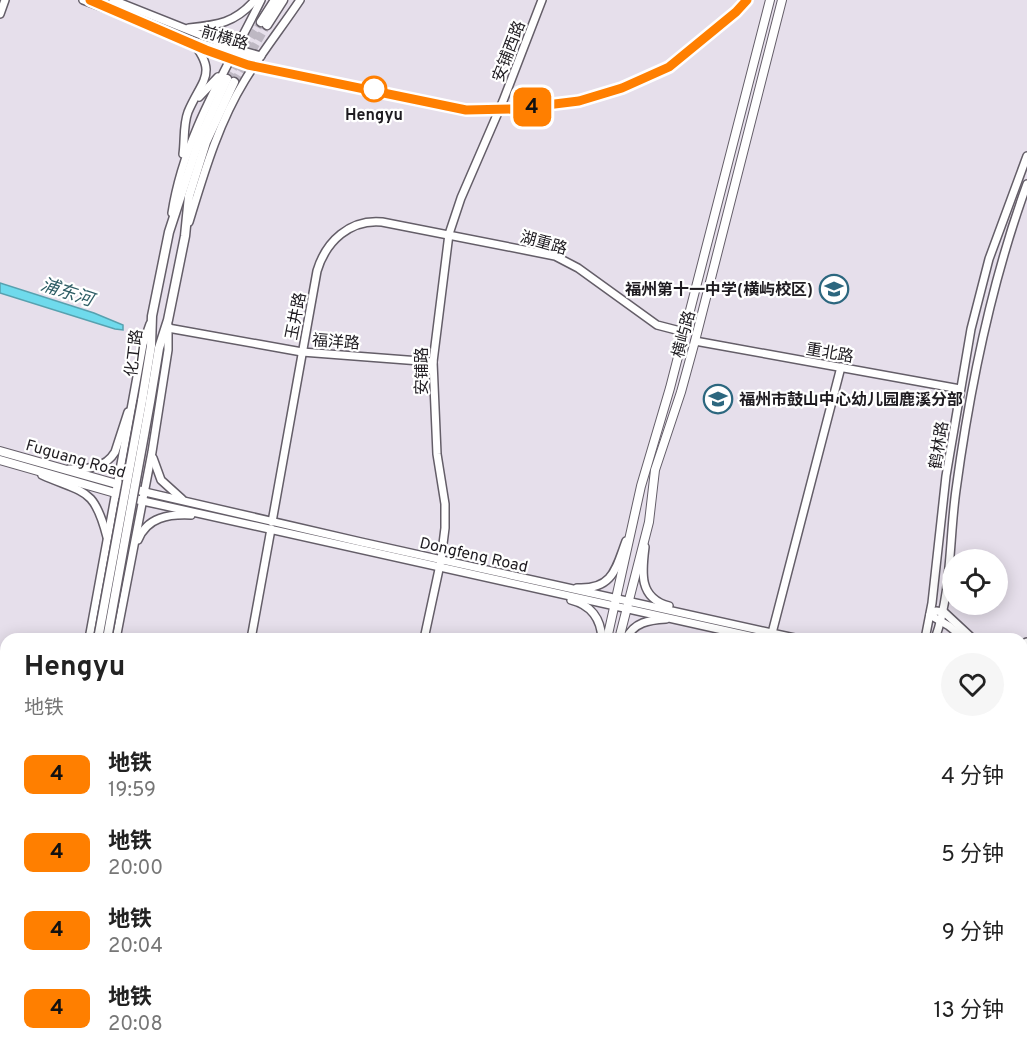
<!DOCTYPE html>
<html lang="zh">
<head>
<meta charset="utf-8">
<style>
	body { margin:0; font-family:Overpass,"Noto Sans SC",sans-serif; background:#f6f6f6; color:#222; height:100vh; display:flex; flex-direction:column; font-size:22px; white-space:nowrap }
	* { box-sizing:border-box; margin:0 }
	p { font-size:20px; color:#767676 }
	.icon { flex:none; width:33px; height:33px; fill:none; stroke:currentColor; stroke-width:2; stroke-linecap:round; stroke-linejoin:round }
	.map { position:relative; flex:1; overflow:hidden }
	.panel { position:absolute; left:0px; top:633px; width:1028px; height:426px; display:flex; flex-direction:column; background:#fff; border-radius:18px 18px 0 0; box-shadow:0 3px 15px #0003 }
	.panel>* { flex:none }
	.badge { padding:0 12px; border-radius:9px; font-size:21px; line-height:39px }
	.fabs { position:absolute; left:942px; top:549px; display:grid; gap:12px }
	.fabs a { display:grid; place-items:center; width:66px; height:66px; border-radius:50%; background:#fff; box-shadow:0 3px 15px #0003; font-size:30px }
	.map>.badge { position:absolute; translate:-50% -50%; box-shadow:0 0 0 3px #fff }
	.round { display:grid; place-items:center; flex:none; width:63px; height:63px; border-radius:32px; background:#f6f6f6 }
	.overview { display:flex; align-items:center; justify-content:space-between; height:102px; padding:0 24px }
	h1 { font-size:28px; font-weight:700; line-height:45px }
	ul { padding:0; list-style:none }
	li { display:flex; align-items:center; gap:18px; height:78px; padding:0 24px }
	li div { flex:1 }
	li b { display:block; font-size:22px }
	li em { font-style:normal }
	li .badge { min-width:66px; font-weight:700; text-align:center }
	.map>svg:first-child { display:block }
	.water { fill:#6fdaec; stroke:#57a1af; stroke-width:1.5 }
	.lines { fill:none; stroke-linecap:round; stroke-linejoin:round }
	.highway-tunnel { stroke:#beb8c3; stroke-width:8; stroke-dasharray:8 4; stroke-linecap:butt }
	.secondary-casing { stroke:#645e68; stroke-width:10 }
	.primary-casing { stroke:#645e68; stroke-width:10 }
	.highway-casing { stroke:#645e68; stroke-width:11 }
	.secondary { stroke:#fff; stroke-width:7 }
	.primary { stroke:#fff; stroke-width:8 }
	.highway { stroke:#fff; stroke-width:8 }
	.rail-casing { stroke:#555158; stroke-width:4 }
	.rail { stroke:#fff; stroke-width:1.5; stroke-dasharray:4.5; stroke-linecap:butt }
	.highway-bridge-casing { stroke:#645e68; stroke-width:11; stroke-linecap:butt }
	.highway-bridge { stroke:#fff; stroke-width:8 }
	.line-casing { stroke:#fff; stroke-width:14 }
	.line { stroke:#ff7f00; stroke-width:9 }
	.stop-dot { fill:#fff; stroke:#ff7f00; stroke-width:3 }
	.labels { text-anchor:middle; stroke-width:4.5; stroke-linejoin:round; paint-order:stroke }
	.street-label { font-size:16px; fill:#1f1c21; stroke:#fff }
	.stop-label { font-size:16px; font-weight:bold; fill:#1f1c21; stroke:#fff }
	.poi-label { font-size:16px; font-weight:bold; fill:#1f1c21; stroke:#fff; text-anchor:end }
	.water-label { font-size:18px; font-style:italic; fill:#2e5d65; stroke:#fff }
</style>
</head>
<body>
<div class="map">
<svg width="1027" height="1059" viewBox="0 0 1027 1059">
	<rect width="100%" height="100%" fill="#e6dfeb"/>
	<path class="water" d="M0 283 94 313 123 325V330L115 329 0 293Z"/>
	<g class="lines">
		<g class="highway-tunnel">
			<path d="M227 79 261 22"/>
			<path d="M234 82 267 25"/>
		</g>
		<g class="secondary-casing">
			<g id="secondary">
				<path d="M83 0 191 40 258 61"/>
				<path d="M113 0 236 49 261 56"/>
				<path d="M0 14 5 0"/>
				<path d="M189 28C218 25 235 23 255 0"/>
				<path d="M199 97 218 77"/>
				<path d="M183 154C185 141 183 125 188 112 202 79 219 74 191 40"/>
				<path d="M172 213C184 135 227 69 261 0"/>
				<path d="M189 222C204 173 218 124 245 80 262 52 282 27 300 0"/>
				<path d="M168 328 302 352 433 362"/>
				<path d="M695 341 960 389"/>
				<path d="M153 458 161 480 182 499"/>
				<path d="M69 469C87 469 105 469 115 452L128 412"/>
				<path d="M42 475C85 494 94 487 107 537"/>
				<path d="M145 492 361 542 799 639"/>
				<path d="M143 501 763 639"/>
				<path d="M272 522 317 271C326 241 350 219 382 222L555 256 578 268 657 325 684 332"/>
				<path d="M138 540C147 517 169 514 191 515"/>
				<path d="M645 547C642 571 638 598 669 606"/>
				<path d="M577 588C613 590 616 568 626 541"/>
				<path d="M571 600C591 605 601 619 602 639"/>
				<path d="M930 615 936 611 944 612 973 639"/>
				<path d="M930 615 949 626 965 639"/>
				<path d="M772 633 841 367"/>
				<path d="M89 639 143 344 150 324"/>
				<path d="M116 639 152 452 168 350V325"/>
				<path d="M251 639 271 529"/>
				<path d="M424 639 441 560 445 528V504L437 454 433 362 449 234 461 198 503 101 542 0"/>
				<path d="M626 639C634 622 649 620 666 619"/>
				<path d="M925 639 932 603 946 476 971 329 989 259 1027 156"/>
				<path d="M935 639C952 591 949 540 956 490 970 386 991 283 1027 184"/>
				<path d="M1022 644 1027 642"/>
				<path d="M1022 651 1027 649"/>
				<path d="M0 966 6 951"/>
				<path d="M0 1034 6 1019"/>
				<path d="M961 1053 963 1059"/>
			</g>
		</g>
		<g class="primary-casing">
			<g id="primary">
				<path d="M0 451 145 492"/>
				<path d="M0 460 143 501"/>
				<path d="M607 639 641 486 670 388 770 0"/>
				<path d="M619 639 649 522 655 470 681 392 695 341 782 0"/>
				<path d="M0 748 6 749"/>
				<path d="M0 757 6 758"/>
			</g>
		</g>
		<g class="highway-casing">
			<g id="highway">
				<path d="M261 22 275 0"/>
				<path d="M267 25 283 0"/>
				<path d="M142 401 151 346 152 316 169 232 199 140 227 79"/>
				<path d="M150 402 159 348 168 320 185 236 189 196 206 142 234 82"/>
				<path d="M0 990 6 976"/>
			</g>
		</g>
		<use href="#secondary" class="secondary"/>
		<use href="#primary" class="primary"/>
		<use href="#highway" class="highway"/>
		<g class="rail-casing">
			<g id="rail">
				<path d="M1022 943 1027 941"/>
				<path d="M1022 956 1027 954"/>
				<path d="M0 1001 6 1002"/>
				<path d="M1022 1013 1027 1011"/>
				<path d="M0 1018 6 1019"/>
				<path d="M166 1053 197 1059"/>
				<path d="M237 1053 264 1059"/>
				<path d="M745 1059 760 1053"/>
				<path d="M796 1059 809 1053"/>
				<path d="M926 1059 939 1053"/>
			</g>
		</g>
		<use href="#rail" class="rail"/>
		<g class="highway-bridge-casing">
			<g id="highway-bridge">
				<path d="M98 639 142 401"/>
				<path d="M107 639 150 402"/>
				<path d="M0 1010 6 996"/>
			</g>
		</g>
		<use href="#highway-bridge" class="highway-bridge"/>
	</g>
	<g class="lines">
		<g class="line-casing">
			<path id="line" d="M90 0 206 50 248 65 466 110 514 109 579 101 622 88 669 67 736 12 747 0"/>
		</g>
		<use href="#line" class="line"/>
	</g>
	<defs>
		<g id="school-ring" transform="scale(1.5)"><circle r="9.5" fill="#fff" stroke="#2c677f" stroke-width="1.5"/><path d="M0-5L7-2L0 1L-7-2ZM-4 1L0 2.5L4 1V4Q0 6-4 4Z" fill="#2c677f"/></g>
	</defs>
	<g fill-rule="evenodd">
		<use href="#school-ring" x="834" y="289"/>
		<use href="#school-ring" x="718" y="399"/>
	</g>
	<circle class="stop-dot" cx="374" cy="89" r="12"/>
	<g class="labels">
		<g class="street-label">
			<text transform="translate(225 37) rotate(17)" y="6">前横路</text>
			<text transform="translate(508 51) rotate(-69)" y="6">安铺西路</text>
			<text transform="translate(544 242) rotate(16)" y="6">湖重路</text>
			<text transform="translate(295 316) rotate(-79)" y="6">玉井路</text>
			<text transform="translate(683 334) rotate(-75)" y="6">横屿路</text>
			<text transform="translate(336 341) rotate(4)" y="6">福洋路</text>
			<text transform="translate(830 352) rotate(10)" y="6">重北路</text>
			<text transform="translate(133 353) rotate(-83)" y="6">化工路</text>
			<text transform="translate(421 371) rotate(-90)" y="6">安铺路</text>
			<text transform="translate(938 445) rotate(-81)" y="6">鹤林路</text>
			<text transform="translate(76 458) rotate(16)" y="6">Fuguang Road</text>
			<text transform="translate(474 554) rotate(13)" y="6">Dongfeng Road</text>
		</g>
		<g class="stop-label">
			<text x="374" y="120">Hengyu</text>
		</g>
		<g class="poi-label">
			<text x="813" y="295">福州第十一中学(横屿校区)</text>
			<text x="739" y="405" text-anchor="start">福州市鼓山中心幼儿园鹿溪分部</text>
		</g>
		<g class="water-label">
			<text transform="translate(67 292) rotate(18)" y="6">浦东河</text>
		</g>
	</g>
</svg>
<div class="fabs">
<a><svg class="icon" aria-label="locate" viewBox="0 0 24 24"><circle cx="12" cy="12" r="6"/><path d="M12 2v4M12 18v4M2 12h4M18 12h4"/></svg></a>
</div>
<b class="badge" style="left:532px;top:107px;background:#ff7f00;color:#111">4</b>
<section class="panel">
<div class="overview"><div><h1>Hengyu</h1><p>地铁</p></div><a class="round"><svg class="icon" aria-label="heart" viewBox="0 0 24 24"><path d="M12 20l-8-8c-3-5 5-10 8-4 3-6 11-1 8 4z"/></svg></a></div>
<ul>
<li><span class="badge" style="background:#ff7f00;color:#111">4</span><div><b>地铁</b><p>19:59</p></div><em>4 分钟</em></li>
<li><span class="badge" style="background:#ff7f00;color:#111">4</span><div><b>地铁</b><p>20:00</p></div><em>5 分钟</em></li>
<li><span class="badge" style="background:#ff7f00;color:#111">4</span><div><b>地铁</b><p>20:04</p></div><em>9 分钟</em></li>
<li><span class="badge" style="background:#ff7f00;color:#111">4</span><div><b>地铁</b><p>20:08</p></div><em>13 分钟</em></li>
</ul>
</section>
</div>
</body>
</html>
